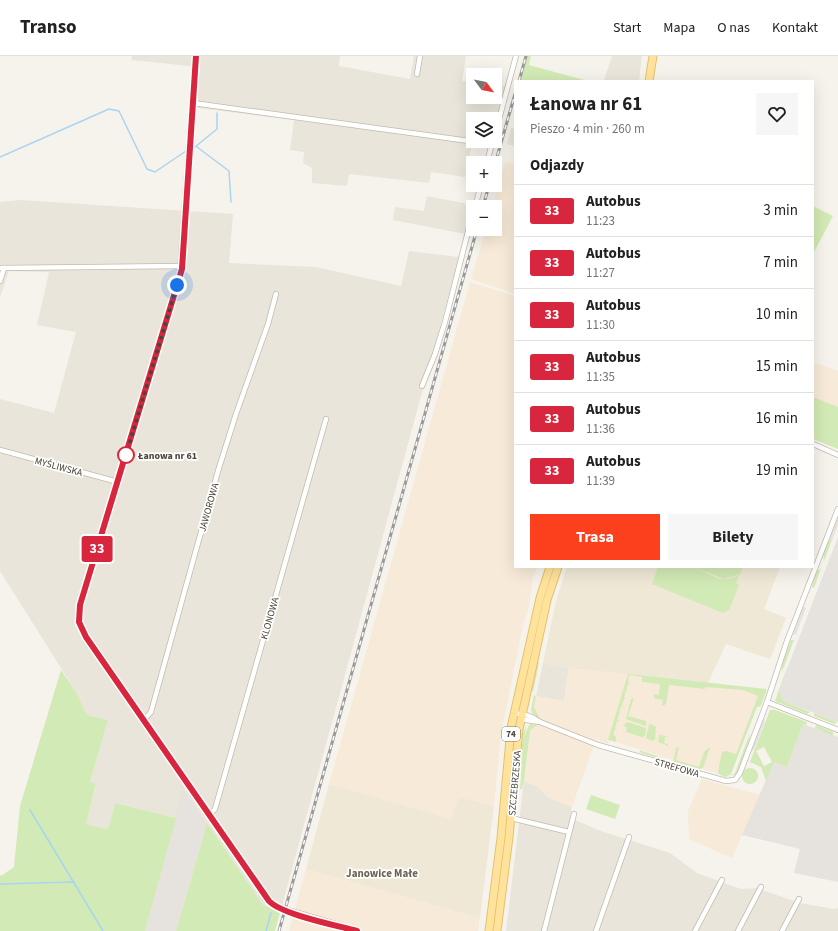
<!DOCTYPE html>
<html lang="pl">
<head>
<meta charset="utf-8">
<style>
	body { margin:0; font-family:"Source Sans 3",sans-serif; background:#f6f6f6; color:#222; height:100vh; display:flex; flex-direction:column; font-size:15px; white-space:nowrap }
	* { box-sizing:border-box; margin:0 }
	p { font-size:13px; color:#767676 }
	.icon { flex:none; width:22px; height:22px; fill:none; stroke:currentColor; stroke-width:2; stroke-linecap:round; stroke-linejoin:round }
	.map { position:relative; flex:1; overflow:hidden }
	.drawer { position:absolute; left:514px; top:24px; width:300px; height:488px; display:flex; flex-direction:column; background:#fff; border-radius:0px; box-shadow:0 4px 16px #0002 }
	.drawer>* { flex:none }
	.badge { padding:0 8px; border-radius:3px; font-size:14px; line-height:26px }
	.needle { width:26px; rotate:122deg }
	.tools { position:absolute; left:466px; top:12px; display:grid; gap:8px }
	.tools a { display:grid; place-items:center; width:36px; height:36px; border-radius:0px; background:#fff; box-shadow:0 4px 16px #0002; font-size:20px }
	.you { position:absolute; width:20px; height:20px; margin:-10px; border:3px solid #fff; border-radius:50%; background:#1a73e8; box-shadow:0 0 0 6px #1a73e833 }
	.map>.badge { position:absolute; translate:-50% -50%; box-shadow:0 0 0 2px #fff }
	h2 { padding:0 16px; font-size:15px; line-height:36px }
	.round { display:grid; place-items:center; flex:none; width:42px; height:42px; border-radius:0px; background:#f6f6f6 }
	.head { display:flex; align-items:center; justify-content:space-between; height:68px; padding:0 16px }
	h1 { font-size:19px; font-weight:700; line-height:30px }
	.cta { display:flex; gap:8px; margin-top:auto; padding:8px 16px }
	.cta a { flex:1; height:46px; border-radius:0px; background:#fc3f1d; color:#fff; font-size:16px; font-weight:700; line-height:46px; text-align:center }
	.cta a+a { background:#f6f6f6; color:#222 }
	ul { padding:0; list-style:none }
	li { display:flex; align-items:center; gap:12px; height:52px; padding:0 16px; border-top:1px solid #e0e0e0 }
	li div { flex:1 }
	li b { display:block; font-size:15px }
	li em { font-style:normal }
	li .badge { min-width:44px; font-weight:700; text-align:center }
	header { display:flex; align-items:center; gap:24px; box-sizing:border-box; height:56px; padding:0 20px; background:#fff; border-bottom:1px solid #e0e0e0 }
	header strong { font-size:19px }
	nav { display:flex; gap:22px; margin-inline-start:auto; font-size:14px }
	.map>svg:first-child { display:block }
	.residential { fill:#eae5da }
	.commercial { fill:#f7ead8 }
	.industrial { fill:#e6e2dd }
	.education { fill:#efe8d6 }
	.green { fill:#d2eab5; fill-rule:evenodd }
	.parking { fill:#e5e3e0 }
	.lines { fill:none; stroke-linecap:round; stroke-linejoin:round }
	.stream { stroke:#a9d4f2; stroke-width:1.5 }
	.minor-casing { stroke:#c2bbae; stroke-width:6 }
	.tertiary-casing { stroke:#c2bbae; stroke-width:8 }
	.primary-casing { stroke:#e6c16a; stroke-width:9 }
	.minor { stroke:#fff; stroke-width:4.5 }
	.tertiary { stroke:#fff; stroke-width:6 }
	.primary { stroke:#ffe39c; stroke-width:7 }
	.rail-casing { stroke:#9a9a9a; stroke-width:3 }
	.rail { stroke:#fff; stroke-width:1.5; stroke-dasharray:4.5; stroke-linecap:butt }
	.line-casing { stroke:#fff; stroke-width:9 }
	.line { stroke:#d7263d; stroke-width:6 }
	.walk { stroke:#4b4439; stroke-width:4; stroke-dasharray:0 7.2 }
	.stop-dot { fill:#fff; stroke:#d7263d; stroke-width:2 }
	.labels { text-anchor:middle; stroke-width:3.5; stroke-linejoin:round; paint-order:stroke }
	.shield { fill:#fff; stroke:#817c74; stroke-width:1 }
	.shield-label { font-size:9px; font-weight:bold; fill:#4b4439 }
	.stop-label { font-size:10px; font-weight:bold; fill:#4b4439; stroke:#fff; text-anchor:start }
	.street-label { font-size:10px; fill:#4b4439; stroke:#fff }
	.neighbourhood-label { font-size:11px; font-weight:bold; fill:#6e6250; stroke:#fff }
</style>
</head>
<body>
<header>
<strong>Transo</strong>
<nav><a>Start</a><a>Mapa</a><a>O nas</a><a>Kontakt</a></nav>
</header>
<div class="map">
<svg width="838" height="875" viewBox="0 0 838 875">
	<rect width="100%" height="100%" fill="#f6f3ec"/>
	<g class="residential">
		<path d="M132 0H340L339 10 410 23 414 0H466L462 25 473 26V41H495V29L506 30 495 68V63H473V85H490L488 92 472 88 465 121 431 116 429 127 349 118 347 130 312 127V112L303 107 304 96 290 94 294 64 198 52 199 11 131 4Z"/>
		<path d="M612 0H642L639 25H604Z"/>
		<path d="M511 72 515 73V90L507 88Z"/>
		<path d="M427 140 473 149 465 178 393 164 395 151 424 155Z"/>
		<path d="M21 144 233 158 229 207 316 211 401 230 409 195 459 201 280 857 263 849 184 733 176 762 115 747 108 773 86 768 96 729 90 726 108 664 87 659 76 636 0 515V343L54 357 76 276 37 269 49 216 9 215 0 241V146Z"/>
		<path d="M543 607 569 612 564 645 536 640Z"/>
		<path d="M524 725 537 730 548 741 572 751 570 762 601 775 670 797 697 817 741 833 756 832 800 847 834 853 838 852V875H506Z"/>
	</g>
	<g class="commercial">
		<path d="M505 106 515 108V238L471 223 486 173H495V151H492Z"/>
		<path d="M470 226 515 240V511H537L533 521 529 551 523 569 501 678 494 750 459 741 451 763 329 728Z"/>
		<path d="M813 306 838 315V351L813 341Z"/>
		<path d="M569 612 708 627 764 633 726 720 609 684 607 688 596 683 572 751 548 741 537 730 524 725 529 675 536 640 564 645Z"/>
		<path d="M702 723 760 739 732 802 689 783 688 755Z"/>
		<path d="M306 813 480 862 478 875H289Z"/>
	</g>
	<g class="industrial">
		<path d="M838 481V666L783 645 778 636Z"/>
		<path d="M803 668 838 681V826L794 817 800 793 742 779 774 706 787 711Z"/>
		<path d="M183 732 207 767 176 875H145Z"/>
	</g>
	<g class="education">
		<path d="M567 511H780L764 553 786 562 770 603 726 588 708 627 569 612 543 607 556 545Z"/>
		<path d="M329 728 451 763 459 741 494 750 480 862 306 813Z"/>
	</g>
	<g class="green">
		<path d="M527 0H531L529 9 588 25H520Z"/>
		<path d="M813 150 833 160 813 198Z"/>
		<path d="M813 341 838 351V393L813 383Z"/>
		<path d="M829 484H832L824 505 823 498Z"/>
		<path d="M658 511C669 511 683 509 693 511 711 517 720 530 739 519L736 527 739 529 729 554 723 557 652 528Z"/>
		<path d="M694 511H743L740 518 724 523Z"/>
		<path d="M821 512 814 532 812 531 816 516Z"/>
		<path d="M791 584H794L782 616V609Z"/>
		<path d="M536 605 539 607 533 636 532 635Z"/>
		<path d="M788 609 779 636 783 645 810 656 807 658 775 645Z"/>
		<path d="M61 614 76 636 87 659 108 664 90 726 96 728 86 768 108 773 115 747 176 762 145 875H0V818L1 820 14 811 20 750Z"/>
		<path d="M628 618 767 633 761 650 757 651 731 718 726 721 720 719 718 716 722 696 726 695 736 698 758 640 743 634 705 631V633L669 629 666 648 663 650 662 649 663 644 654 642V638L659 639 660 628 642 626V621L629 619 628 627 631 628H628L626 634 629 635H626L624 642 627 643H624L622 649 625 651 621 650 619 657 622 658H619L617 664 620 665H617L615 672 618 673H615L613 679 616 681V686L608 684Z"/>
		<path d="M534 639 536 640 534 651 539 661 533 658 531 654Z"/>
		<path d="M634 642 628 660 646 665V670L626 663 631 643Z"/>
		<path d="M770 654H775L807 666 806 669 803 668 787 711 774 706 766 725 761 711 750 706ZM764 691 772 706 764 710 756 695Z"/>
		<path d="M814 657 837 666 834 668 814 660Z"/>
		<path d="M627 666 646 672 645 680 642 681 626 676 627 671 623 670Z"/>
		<path d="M530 668 537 669 530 674 524 725 522 733H520C522 717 521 680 530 668Z"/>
		<path d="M651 668 656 671 655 683 652 685 646 682 649 669Z"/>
		<path d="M816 669 833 676V680L815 672Z"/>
		<path d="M526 670 519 733H516L524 674Z"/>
		<path d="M750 677 749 685 737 717 728 722 735 717Z"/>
		<path d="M659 679 668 680 665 681 664 687 668 688V690L658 686Z"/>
		<path d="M679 691 676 704 699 711 704 696 710 691V694H709L703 712 699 713 673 707 676 692Z"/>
		<path d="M639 694 666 703 665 704 641 697Z"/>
		<circle cx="750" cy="720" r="8"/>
		<path d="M591 739 620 749 615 763 586 753Z"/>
		<path d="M207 767 263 849 280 857 275 875H176Z"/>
	</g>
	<g class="parking">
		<path d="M838 460V469L832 484 829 483Z"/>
		<path d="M803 551 806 552 796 579 793 578Z"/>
		<path d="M764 662 765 665 754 694 751 695Z"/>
	</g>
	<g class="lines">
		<g class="stream">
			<path d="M195 91 217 73V57"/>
			<path d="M197 91 229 115 231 146"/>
			<path d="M0 101 109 53 119 55 147 113 155 116 186 95"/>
			<path d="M30 754 103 875"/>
			<path d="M0 828 74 826"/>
			<path d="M266 875 271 857"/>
		</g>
		<g class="minor-casing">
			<g id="minor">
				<path d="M417 18 420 0"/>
				<path d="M193 47 491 88"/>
				<path d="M495 78 516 0"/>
				<path d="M487 107 492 87"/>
				<path d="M475 151 481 129"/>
				<path d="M0 212 182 210"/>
				<path d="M0 225 4 212"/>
				<path d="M422 330 435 298 445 266 473 156"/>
				<path d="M813 388 838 399"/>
				<path d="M0 394 118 426"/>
				<path d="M767 646 838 674"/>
				<path d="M514 658C524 657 532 660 540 666L598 689 726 725 735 724 740 717 767 646 787 585 838 453"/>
				<path d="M520 663 540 666"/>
				<path d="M143 665 151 656 218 415 236 358 268 268 276 238"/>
				<path d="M209 759 215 753 326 363"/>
				<path d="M511 762 569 776"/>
				<path d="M544 875 574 758"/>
				<path d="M596 875 629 781"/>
				<path d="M695 875 722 824"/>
				<path d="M738 875 761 831"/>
				<path d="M782 875 799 843"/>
			</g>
		</g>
		<g class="tertiary-casing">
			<path id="tertiary" d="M196 0 181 216 80 549 79 566 86 581 267 842 274 849 285 854 357 875"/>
		</g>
		<g class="primary-casing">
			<g id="primary">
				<path d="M649 25 653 0"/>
				<path d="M489 875 501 782 511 672 540 542 550 511"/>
				<path d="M497 875 509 781 519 673 547 544 558 511"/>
			</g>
		</g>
		<use href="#minor" class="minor"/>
		<use href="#tertiary" class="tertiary"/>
		<use href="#primary" class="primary"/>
		<g class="rail-casing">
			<g id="rail">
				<path d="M519 25 526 0"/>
				<path d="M495 108 515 38"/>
				<path d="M483 151 489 129"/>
				<path d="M279 875 477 173"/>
			</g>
		</g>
		<use href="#rail" class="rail"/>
	</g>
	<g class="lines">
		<g class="line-casing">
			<path id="line" d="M196 0 182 213 80 549 79 566 86 581 269 845C283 859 335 869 357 875"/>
		</g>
		<use href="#line" class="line"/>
		<path class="walk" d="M126 399 177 229"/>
	</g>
	<circle class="stop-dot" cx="126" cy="399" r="8"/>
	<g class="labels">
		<rect class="shield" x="502" y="671" width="18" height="14" rx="3"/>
		<g class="shield-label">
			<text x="511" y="681">74</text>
		</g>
		<g class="stop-label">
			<text x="138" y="403">Łanowa nr 61</text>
		</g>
		<g class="street-label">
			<text transform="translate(59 410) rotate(15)" y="4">MYŚLIWSKA</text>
			<text transform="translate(208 451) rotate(-74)" y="4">JAWOROWA</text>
			<text transform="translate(269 562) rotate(-74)" y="4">KLONOWA</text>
			<text transform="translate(677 711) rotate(16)" y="4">STREFOWA</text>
			<text transform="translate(514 727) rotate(-85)" y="4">SZCZEBRZESKA</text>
		</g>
		<g class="neighbourhood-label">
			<text x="382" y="821">Janowice Małe</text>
		</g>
	</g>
</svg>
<div class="tools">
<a><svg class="needle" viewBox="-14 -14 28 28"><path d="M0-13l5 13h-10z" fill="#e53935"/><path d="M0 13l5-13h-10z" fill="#767676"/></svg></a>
<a><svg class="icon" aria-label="layers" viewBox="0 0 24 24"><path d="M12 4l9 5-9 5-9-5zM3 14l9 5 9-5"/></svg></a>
<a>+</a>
<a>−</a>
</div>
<div class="you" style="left:177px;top:229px"></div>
<b class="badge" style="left:97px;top:493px;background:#d7263d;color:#fff">33</b>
<section class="drawer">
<div class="head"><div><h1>Łanowa nr 61</h1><p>Pieszo · 4 min · 260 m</p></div><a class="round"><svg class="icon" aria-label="heart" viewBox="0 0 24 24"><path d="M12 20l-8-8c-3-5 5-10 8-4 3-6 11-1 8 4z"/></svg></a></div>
<h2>Odjazdy</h2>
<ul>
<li><span class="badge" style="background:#d7263d;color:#fff">33</span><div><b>Autobus</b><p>11:23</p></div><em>3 min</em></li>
<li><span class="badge" style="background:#d7263d;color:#fff">33</span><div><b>Autobus</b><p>11:27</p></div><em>7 min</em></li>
<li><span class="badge" style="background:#d7263d;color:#fff">33</span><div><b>Autobus</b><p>11:30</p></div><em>10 min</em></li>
<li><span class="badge" style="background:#d7263d;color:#fff">33</span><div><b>Autobus</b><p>11:35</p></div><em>15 min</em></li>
<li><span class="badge" style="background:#d7263d;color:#fff">33</span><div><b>Autobus</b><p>11:36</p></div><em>16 min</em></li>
<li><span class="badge" style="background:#d7263d;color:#fff">33</span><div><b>Autobus</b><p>11:39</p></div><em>19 min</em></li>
</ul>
<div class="cta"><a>Trasa</a><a>Bilety</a></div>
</section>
</div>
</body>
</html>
